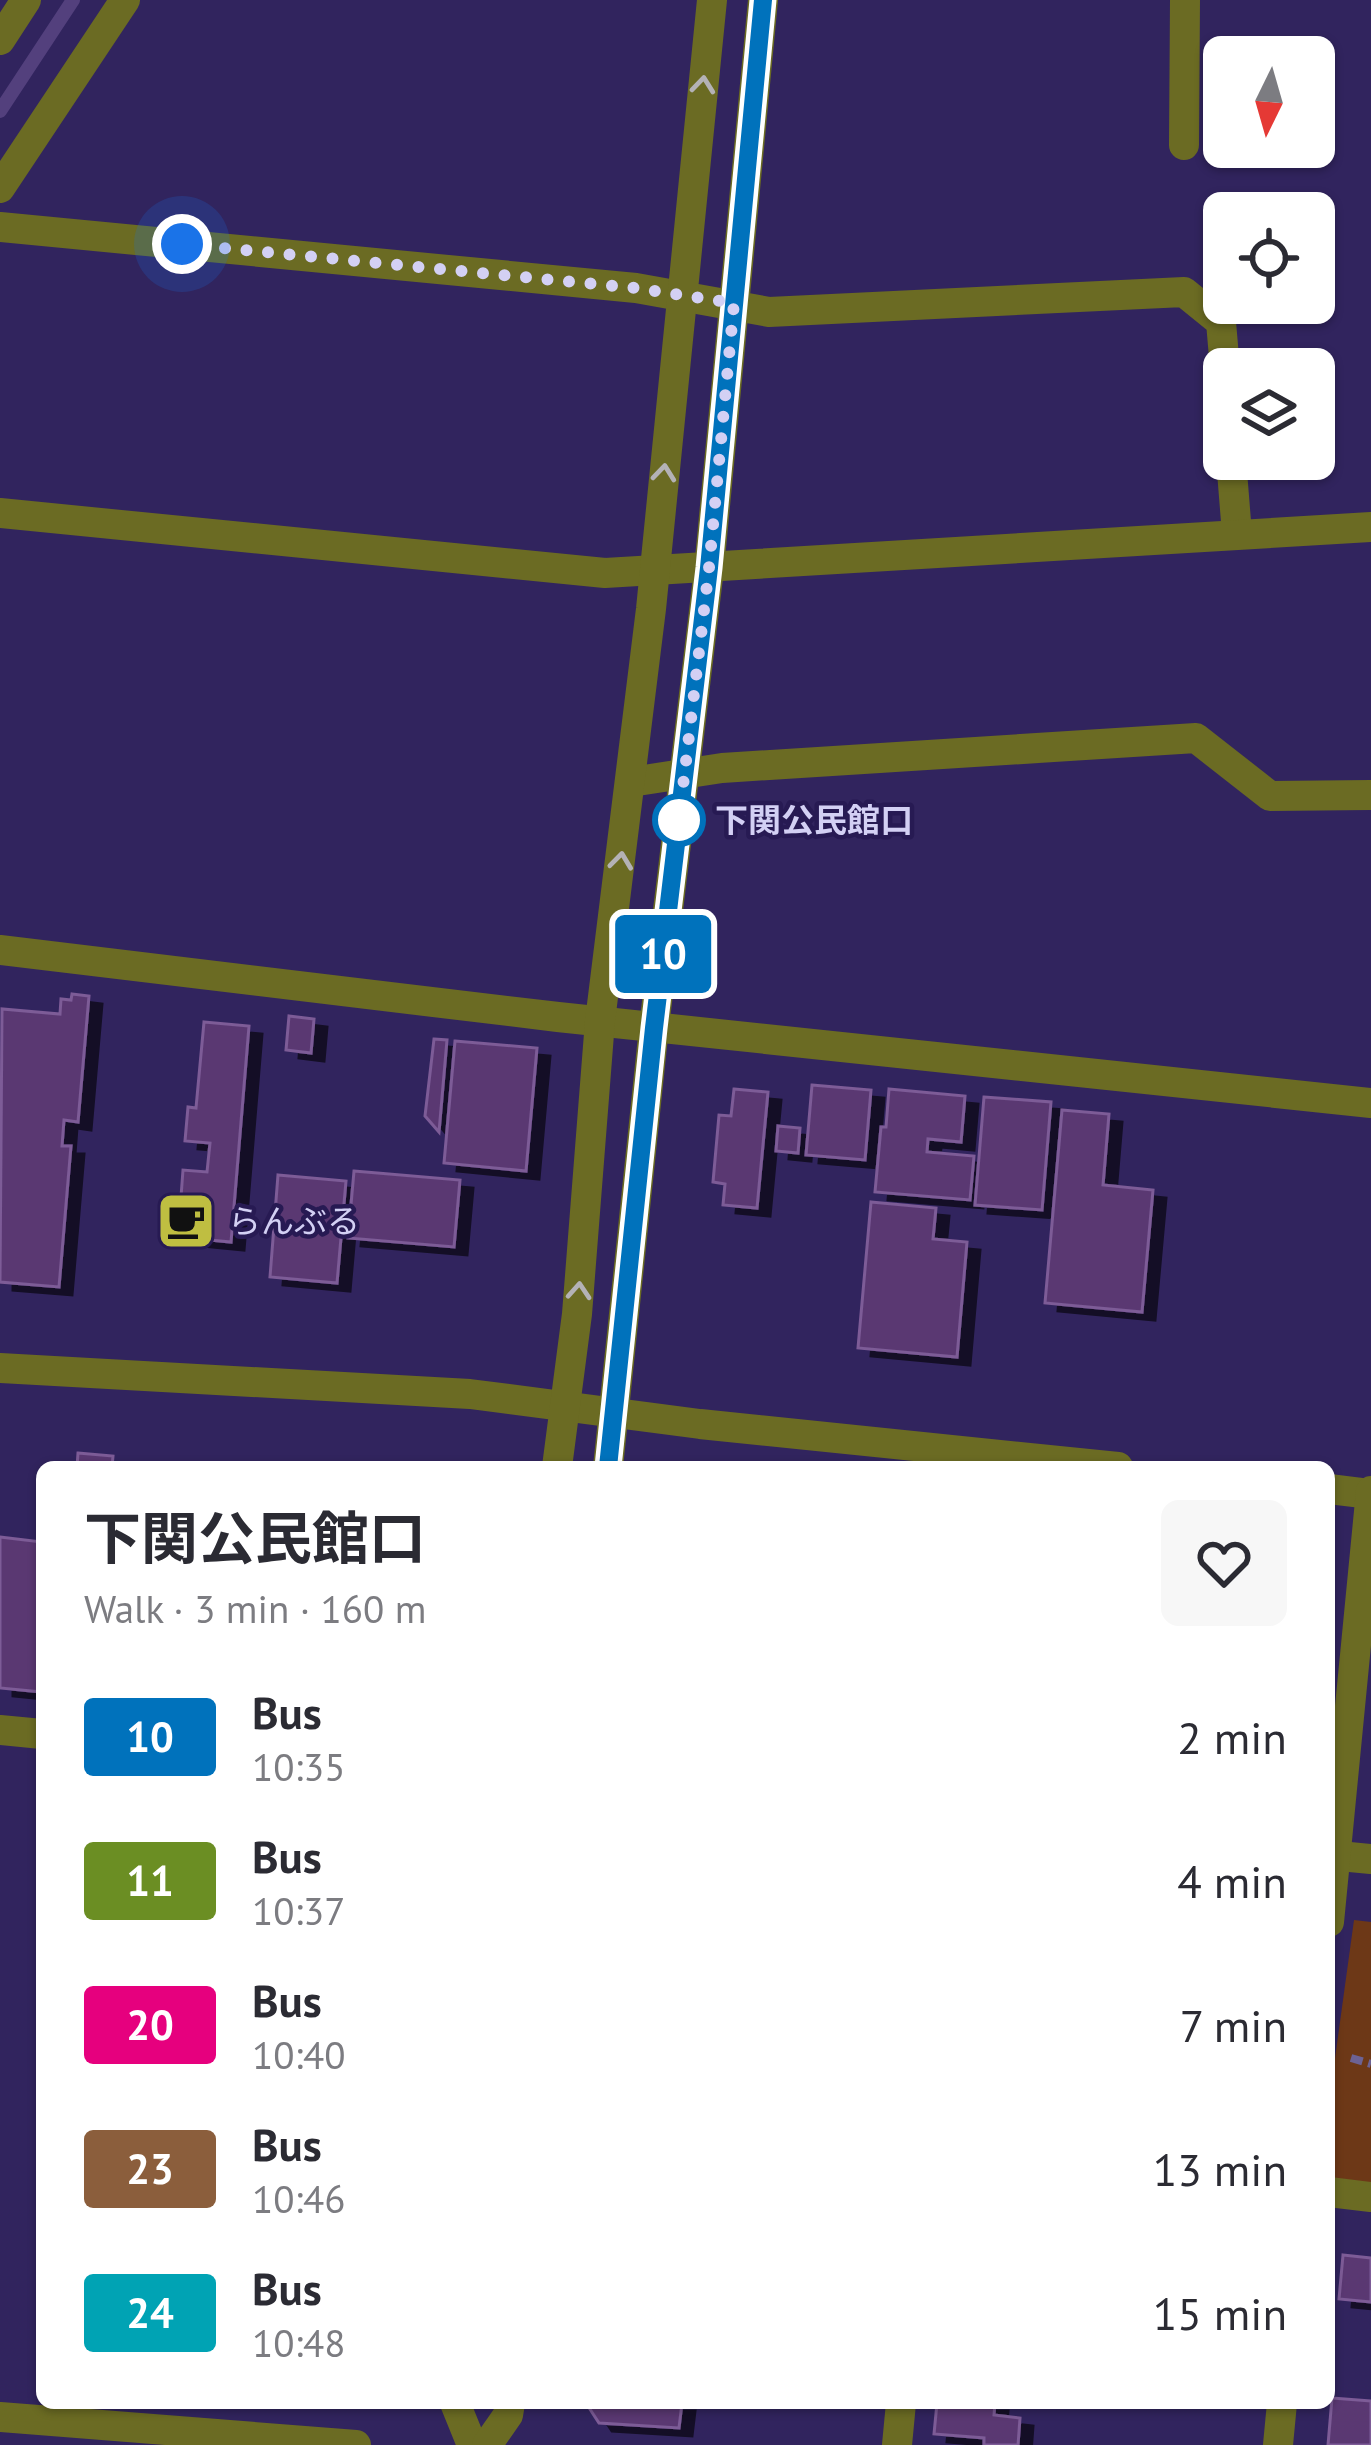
<!DOCTYPE html>
<html lang="en">
<head>
<meta charset="utf-8">
<style>
	body { margin:0; font-family:"PT Sans","Noto Sans JP",sans-serif; background:#f7f7f7; color:#2b2b33; height:100vh; display:flex; flex-direction:column; font-size:45px; white-space:nowrap }
	* { box-sizing:border-box; margin:0 }
	p { font-size:39px; color:#7c7c81 }
	.icon { flex:none; width:66px; height:66px; fill:none; stroke:currentColor; stroke-width:2; stroke-linecap:round; stroke-linejoin:round }
	.map { position:relative; flex:1; overflow:hidden }
	.sheet { position:absolute; left:36px; top:1461px; width:1299px; height:948px; display:flex; flex-direction:column; background:#fff; border-radius:18px; box-shadow:0 3px 9px #0004 }
	.sheet>* { flex:none }
	.badge { padding:0 24px; border-radius:9px; font-size:42px; line-height:78px }
	.needle { width:78px; rotate:185deg }
	.tools { position:absolute; left:1203px; top:36px; display:grid; gap:24px }
	.tools a { display:grid; place-items:center; width:132px; height:132px; border-radius:18px; background:#fff; box-shadow:0 3px 9px #0004; font-size:60px }
	.you { position:absolute; width:60px; height:60px; margin:-30px; border:9px solid #fff; border-radius:50%; background:#1a73e8; box-shadow:0 0 0 18px #1a73e833 }
	.map>.badge { position:absolute; translate:-50% -50%; box-shadow:0 0 0 6px #fff }
	.round { display:grid; place-items:center; flex:none; width:126px; height:126px; border-radius:18px; background:#f7f7f7 }
	.headline { display:flex; align-items:center; justify-content:space-between; height:204px; padding:0 48px }
	h1 { font-size:57px; font-weight:700; line-height:90px }
	ul { padding:0; list-style:none }
	li { display:flex; align-items:center; gap:36px; height:144px; padding:0 48px }
	li div { flex:1 }
	li b { display:block; font-size:45px }
	li em { font-style:normal }
	li .badge { min-width:132px; font-weight:700; text-align:center }
	.map>svg:first-child { display:block }
	.green { fill:#6d3817 }
	.lines { fill:none; stroke-linecap:round; stroke-linejoin:round }
	.stream { stroke:#53407d; stroke-width:14 }
	.building { fill:#5a3972; stroke:#7d5b97; stroke-width:3; filter:url(#shadow) }
	.path { stroke:#6c6294; stroke-width:8; stroke-dasharray:12 6; stroke-linecap:butt }
	.minor { stroke:#6b6b23; stroke-width:30 }
	.oneway { stroke:#b4b2b5 }
	.line-casing { stroke:#fff; stroke-width:27 }
	.line { stroke:#0072bc; stroke-width:18 }
	.walk { stroke:#d3d0f4; stroke-width:12; stroke-dasharray:0 21.6 }
	.stop-dot { fill:#fff; stroke:#0072bc; stroke-width:6 }
	.labels { text-anchor:middle; stroke-width:9; stroke-linejoin:round; paint-order:stroke }
	.stop-label { font-size:33px; font-weight:bold; fill:#d3d0f4; stroke:#271a53; text-anchor:start }
	.poi-label { font-size:33px; fill:#d3d0f4; stroke:#271a53; text-anchor:start }
</style>
</head>
<body>
<div class="map">
<svg width="1371" height="2445" viewBox="0 0 1371 2445">
	<defs>
		<filter id="shadow"><feDropShadow dx="13" dy="8" stdDeviation="0" flood-color="#0009"/></filter>
	</defs>
	<rect width="100%" height="100%" fill="#31245e"/>
	<path class="green" d="M1354 1920 1371 1922V2197L1329 2192V2102Z"/>
	<g class="lines">
		<path class="stream" d="M0 111 73 0"/>
	</g>
	<g class="building">
		<path d="M72 994 89 996 78 1122 64 1120 62 1146H71L59 1287 0 1282 2 1009 60 1014 61 999 71 1000Z"/>
		<path d="M289 1016 314 1019 311 1053 286 1050Z"/>
		<path d="M204 1022 249 1026 231 1242 178 1237 183 1170 207 1172 210 1143 185 1141 188 1107 196 1108Z"/>
		<path d="M434 1039 447 1040 439 1132 425 1116Z"/>
		<path d="M455 1041 537 1048 526 1171 444 1163Z"/>
		<path d="M812 1085 871 1090 865 1160 806 1155Z"/>
		<path d="M734 1089 768 1092 757 1208 723 1205 725 1184 713 1182 719 1115 731 1116Z"/>
		<path d="M889 1089 965 1096 961 1142 928 1139 927 1152 974 1156 970 1200 875 1192 881 1127H886Z"/>
		<path d="M984 1097 1051 1102 1042 1210 975 1205Z"/>
		<path d="M1062 1110 1109 1114 1103 1185 1153 1190 1142 1312 1045 1303Z"/>
		<path d="M778 1126 800 1128 798 1153 776 1151Z"/>
		<path d="M354 1171 460 1180 454 1247 348 1238Z"/>
		<path d="M278 1175 346 1181 337 1283 270 1277Z"/>
		<path d="M871 1202 936 1208 933 1239 967 1242 957 1357 858 1348Z"/>
		<path d="M78 1453 113 1456 112 1467H77Z"/>
		<path d="M0 1537 42 1542V1692L0 1688Z"/>
		<path d="M1343 2255 1371 2258V2302L1339 2299Z"/>
		<path d="M1332 2398 1371 2401V2445H1328Z"/>
		<path d="M586 2403H682L679 2428 599 2423Z"/>
		<path d="M937 2403H995L994 2415 1020 2418 1018 2445H984V2438L934 2434Z"/>
	</g>
	<g class="lines">
		<path class="path" d="M1351 2058 1371 2064"/>
		<g class="minor">
			<path d="M0 40 26 0"/>
			<path d="M1184 145 1185 0"/>
			<path d="M0 188 125 0"/>
			<path d="M0 227 636 288 769 312 1184 292 1221 322 1225 369"/>
			<path d="M1231 459 1237 534"/>
			<path d="M0 513 605 573 1371 527"/>
			<path d="M631 782 722 768 1196 738 1270 796 1371 795"/>
			<path d="M0 950 558 1017 1371 1103"/>
			<path d="M0 1368 470 1394 700 1424 1118 1467"/>
			<path d="M557 1467 577 1314 600 1021 651 609 712 0"/>
			<path d="M608 1467 654 1027 709 569 763 0"/>
			<path d="M1329 1489 1371 1494"/>
			<path d="M0 1730 42 1734"/>
			<path d="M1329 1855 1371 1859"/>
			<path d="M1329 1922 1371 1491"/>
			<path d="M1329 2192 1371 2197"/>
			<path d="M455 2403 472 2445"/>
			<path d="M0 2417 356 2445"/>
			<path d="M487 2445 508 2415 510 2403"/>
			<path d="M897 2445 901 2403"/>
			<path d="M1278 2445 1282 2403"/>
		</g>
	</g>
	<defs><path id="oneway-chevron" d="M-2-3.5L2.5 0L-2 3.5" fill="none" stroke-width="1.6" stroke-linecap="round" stroke-linejoin="round" transform="scale(3)"/></defs>
	<g class="oneway">
		<use href="#oneway-chevron" transform="translate(703 85) rotate(-84)"/>
		<use href="#oneway-chevron" transform="translate(664 473) rotate(-84)"/>
		<use href="#oneway-chevron" transform="translate(621 861) rotate(-83)"/>
		<use href="#oneway-chevron" transform="translate(579 1291) rotate(-86)"/>
	</g>
	<g class="lines">
		<g class="line-casing">
			<path id="line" d="M608 1467 654 1028 709 568 763 0"/>
		</g>
		<use href="#line" class="line"/>
		<path class="walk" d="M182 244 636 288 734 303 709 568 679 820"/>
	</g>
	<defs>
		<g id="cafe-square" transform="scale(3)"><rect x="-9" y="-9" width="18" height="18" rx="4" fill="#bfbe41" stroke="#271a53"/><path d="M-5.5-4.5H6V0H3Q3 3.5 0 3.5H-2.5Q-5.5 3.5-5.5 0ZM3-3.2v2h1.7v-2ZM-6 4.5H4V6H-6Z" fill="#111"/></g>
	</defs>
	<g fill-rule="evenodd">
		<use href="#cafe-square" x="186" y="1221"/>
	</g>
	<circle class="stop-dot" cx="679" cy="820" r="24"/>
	<g class="labels">
		<g class="stop-label">
			<text x="715" y="832">下関公民館口</text>
		</g>
		<g class="poi-label">
			<text x="228" y="1233">らんぶる</text>
		</g>
	</g>
</svg>
<div class="tools">
<a><svg class="needle" viewBox="-14 -14 28 28"><path d="M0-13l5 13h-10z" fill="#e53935"/><path d="M0 13l5-13h-10z" fill="#7c7c81"/></svg></a>
<a><svg class="icon" aria-label="locate" viewBox="0 0 24 24"><circle cx="12" cy="12" r="6"/><path d="M12 2v4M12 18v4M2 12h4M18 12h4"/></svg></a>
<a><svg class="icon" aria-label="layers" viewBox="0 0 24 24"><path d="M12 4l9 5-9 5-9-5zM3 14l9 5 9-5"/></svg></a>
</div>
<div class="you" style="left:182px;top:244px"></div>
<b class="badge" style="left:663px;top:954px;background:#0072bc;color:#fff">10</b>
<section class="sheet">
<div class="headline"><div><h1>下関公民館口</h1><p>Walk · 3 min · 160 m</p></div><a class="round"><svg class="icon" aria-label="heart" viewBox="0 0 24 24"><path d="M12 20l-8-8c-3-5 5-10 8-4 3-6 11-1 8 4z"/></svg></a></div>
<ul>
<li><span class="badge" style="background:#0072bc;color:#fff">10</span><div><b>Bus</b><p>10:35</p></div><em>2 min</em></li>
<li><span class="badge" style="background:#6b8e23;color:#fff">11</span><div><b>Bus</b><p>10:37</p></div><em>4 min</em></li>
<li><span class="badge" style="background:#e6007e;color:#fff">20</span><div><b>Bus</b><p>10:40</p></div><em>7 min</em></li>
<li><span class="badge" style="background:#8b5e3c;color:#fff">23</span><div><b>Bus</b><p>10:46</p></div><em>13 min</em></li>
<li><span class="badge" style="background:#00a3b4;color:#fff">24</span><div><b>Bus</b><p>10:48</p></div><em>15 min</em></li>
</ul>
</section>
</div>
</body>
</html>
